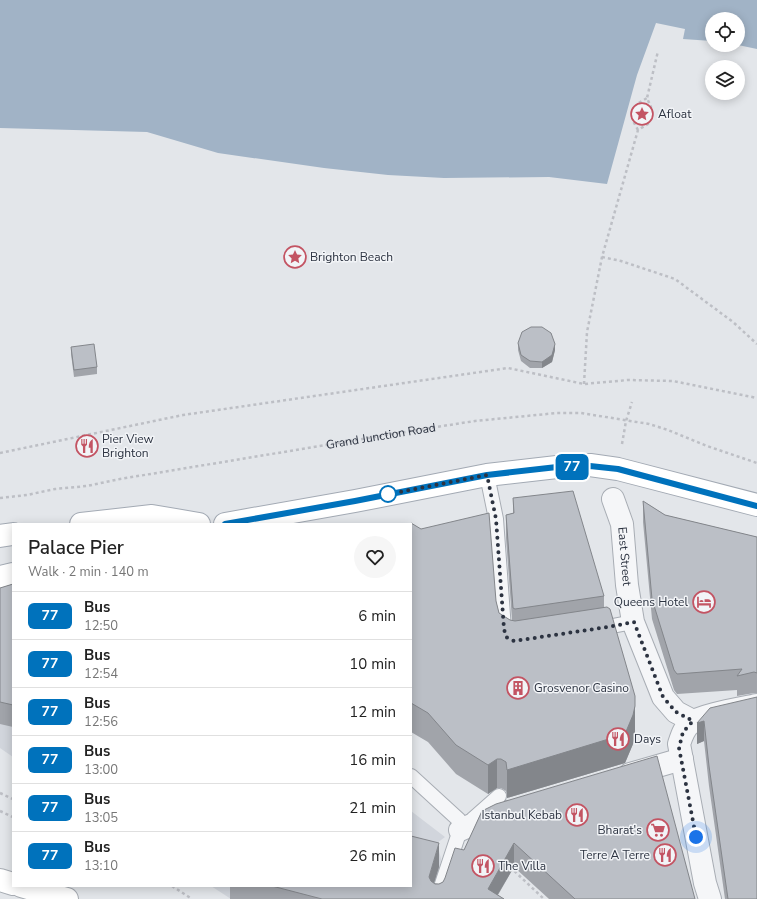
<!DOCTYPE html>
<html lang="en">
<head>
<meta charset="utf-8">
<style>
	body { margin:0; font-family:"Nunito Sans",sans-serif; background:#f6f6f6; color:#222; height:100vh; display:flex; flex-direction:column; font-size:15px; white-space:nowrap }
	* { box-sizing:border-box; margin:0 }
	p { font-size:13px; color:#767676 }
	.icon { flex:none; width:22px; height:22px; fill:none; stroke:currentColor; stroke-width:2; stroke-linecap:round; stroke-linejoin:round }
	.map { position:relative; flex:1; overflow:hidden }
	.sheet { position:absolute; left:12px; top:523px; width:400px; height:364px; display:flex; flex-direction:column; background:#fff; border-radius:0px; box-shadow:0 2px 10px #0003 }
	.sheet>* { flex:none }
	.badge { padding:0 8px; border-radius:6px; font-size:14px; line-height:26px }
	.controls { position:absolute; left:705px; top:12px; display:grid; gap:8px }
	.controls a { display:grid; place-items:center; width:40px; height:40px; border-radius:50%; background:#fff; box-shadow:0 2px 10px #0003; font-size:20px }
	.you { position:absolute; width:20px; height:20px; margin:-10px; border:3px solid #fff; border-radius:50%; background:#1a73e8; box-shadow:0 0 0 6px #1a73e833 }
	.map>.badge { position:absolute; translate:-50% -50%; box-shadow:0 0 0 2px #fff }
	.round { display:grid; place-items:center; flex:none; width:42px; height:42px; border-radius:21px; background:#f6f6f6 }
	.headline { display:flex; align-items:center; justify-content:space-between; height:68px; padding:0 16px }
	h1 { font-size:19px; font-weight:600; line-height:30px }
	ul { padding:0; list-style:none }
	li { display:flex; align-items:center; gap:12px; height:48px; padding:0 16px; border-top:1px solid #e0e0e0 }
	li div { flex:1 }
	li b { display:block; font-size:15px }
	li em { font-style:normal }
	li .badge { min-width:44px; font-weight:700; text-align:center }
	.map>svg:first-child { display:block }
	.built { fill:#d1d5dc }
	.water { fill:#a1b3c6 }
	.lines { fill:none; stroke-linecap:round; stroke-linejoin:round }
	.service-casing { stroke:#a8adb4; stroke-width:16 }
	.pedestrian-casing { stroke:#a8adb4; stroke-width:24 }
	.secondary-casing { stroke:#a8adb4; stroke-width:24 }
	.primary-casing { stroke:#a3aab4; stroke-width:24 }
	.path { stroke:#bdbfc5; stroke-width:2.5; stroke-dasharray:3 3; stroke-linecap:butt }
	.service { stroke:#f5f6f8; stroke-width:14 }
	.pedestrian { stroke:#f5f6f8; stroke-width:22 }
	.secondary { stroke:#fff; stroke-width:22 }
	.primary { stroke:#fff; stroke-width:22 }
	.wall { fill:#a1a4aa }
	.shaded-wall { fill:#83868b }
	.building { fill:#bbbfc6; stroke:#83868b }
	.line-casing { stroke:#fff; stroke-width:9 }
	.line { stroke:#0072bc; stroke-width:6 }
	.walk { stroke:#2c3341; stroke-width:4; stroke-dasharray:0 7.2 }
	.stop-dot { fill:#fff; stroke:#0072bc; stroke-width:2 }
	.labels { text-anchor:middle; stroke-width:3; stroke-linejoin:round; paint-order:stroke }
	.poi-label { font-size:12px; fill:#2c3341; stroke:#f2f4f7; text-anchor:start }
	.street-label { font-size:12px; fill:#2c3341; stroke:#f2f4f7 }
</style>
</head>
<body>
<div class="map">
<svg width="757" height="899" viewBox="0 0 757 899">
	<rect width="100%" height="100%" fill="#e3e6ea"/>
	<g class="built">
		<path d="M13 603V757L0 748V605Z"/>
		<path d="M411 811 445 837 437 843 441 859 440 867 428 899H231L211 886H411Z"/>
	</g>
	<path class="water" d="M0 0H757V49L738 45V19H712V41L683 39 685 29 656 23 637 75 607 184 549 177 444 178 388 175 324 168 218 153 147 132 0 128Z"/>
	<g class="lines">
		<g class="service-casing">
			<g id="service">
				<path d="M487 475 496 519 504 629 505 634"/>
				<path d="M597 629 633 622"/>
				<path d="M411 776 459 820 460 830 437 899"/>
				<path d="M473 819 499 796"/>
			</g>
		</g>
		<g class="pedestrian-casing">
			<g id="pedestrian">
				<path id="s2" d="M613 499 622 524 627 585 633 622 663 697 676 712 693 721"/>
				<path d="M630 774 682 759"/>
				<path d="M460 830 492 816 504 812"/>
				<path d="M710 899 705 883 679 744C682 735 684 728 691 723 700 715 744 708 757 705"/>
			</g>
		</g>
		<g class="secondary-casing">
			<g id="secondary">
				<path d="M0 880 13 884"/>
				<path d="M21 886 67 899"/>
			</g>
		</g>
		<g class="primary-casing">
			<g id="primary">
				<path d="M81 524 152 516 199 524"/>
				<path d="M225 524 355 501 487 475 557 467 590 465 618 469 757 505"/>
				<path d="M0 536 13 534"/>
				<path d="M0 577 13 574"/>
			</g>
		</g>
		<g class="path">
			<path d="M638 130 633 121 637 104 647 98"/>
			<path d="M602 257 621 261 675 279 733 322 757 344"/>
			<path d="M584 384 587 332 602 257 638 130 648 124 651 107 647 98 658 51"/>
			<path d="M622 444 626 421 632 402"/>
			<path d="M0 453 183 415 508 368 584 384 628 380 673 381 757 398"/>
			<path id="s1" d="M0 498 27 495 55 489 87 486 120 479 417 430 475 421 557 413H581L649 424 668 430 707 446 757 463"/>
			<path d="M0 793 13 799"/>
			<path d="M0 811 13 817"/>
			<path d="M510 867 544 899"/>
			<path d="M172 886 192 899"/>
		</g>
		<use href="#service" class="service"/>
		<use href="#pedestrian" class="pedestrian"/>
		<use href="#secondary" class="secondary"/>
		<use href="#primary" class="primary"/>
	</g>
	<g class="wall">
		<path d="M518 343 555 350 552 362 542 368H530L521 361 518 350Z"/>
		<path d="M71 347 97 367V374L74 377 71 354Z"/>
		<path d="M513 498 604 596V607L635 735 633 744 625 763 507 798 506 791 501 788H497L488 794 456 774 428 742 411 732V524L496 601 499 613 510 620H512L506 538V515L513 513Z"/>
		<path d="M643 501 665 515 757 537V693H754L737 696V690L677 694 674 690 652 619 643 522Z"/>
		<path d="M13 584V727L0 724V588Z"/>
		<path d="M757 697V899H725L709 786 704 741 697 744V723Z"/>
		<path d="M482 811 695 899H549L514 867 498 895 504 899H230V886H411L439 867 434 883 439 884 443 882 464 850Z"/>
	</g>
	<g class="shaded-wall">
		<path d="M555 344V350L552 362 542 368V362Z"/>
		<path d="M635 706V735L633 744 625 763 507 798V770Z"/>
		<path d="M704 721V741L697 744V723Z"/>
		<path d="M497 759V788L488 794V765Z"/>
		<path d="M439 843V867L429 899V877Z"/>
		<path d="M514 843V867L495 899 488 889Z"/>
	</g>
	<g class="building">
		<path d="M531 327H542L551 333 555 344 552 355 542 362 530 361 521 355 518 343 522 332Z"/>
		<path d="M94 344 97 367 74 370 71 347Z"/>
		<path d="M573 491 604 596 515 609 513 608 506 515 514 513 513 498Z"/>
		<path d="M643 501 665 515 757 537V673L754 672 737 676 742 669 677 674 674 670 652 599Z"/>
		<path d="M489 513 496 601 499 613 510 620 515 621 607 607 610 609 635 696V706L633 715 625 734 507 770 506 762 501 759H497L488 765 456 745 428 713 411 703V524H410L411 523 421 529Z"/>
		<path d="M13 584V705L0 702V588Z"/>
		<path d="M757 697V899H728L709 766 704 721 697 723 710 708Z"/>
		<path d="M657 756 695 899H575L514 843 488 889 504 899H322L272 886H411V836L439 843 429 877 431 881 435 884H439L443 882 445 878 455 848 464 850 482 811 496 804Z"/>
	</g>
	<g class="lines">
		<g class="line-casing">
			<path id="line" d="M225 524 355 501 487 475 557 467 590 466 618 469 757 506"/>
		</g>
		<use href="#line" class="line"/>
		<path class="walk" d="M388 494 384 495 487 475 496 519 504 629 506 637 514 641 608 627 634 622 663 697 676 712 693 721 683 732 679 748 696 837"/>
	</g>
	<defs>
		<g id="sight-ring" transform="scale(1.15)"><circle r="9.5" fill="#f2f4f7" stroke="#c35463" stroke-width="1.5"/><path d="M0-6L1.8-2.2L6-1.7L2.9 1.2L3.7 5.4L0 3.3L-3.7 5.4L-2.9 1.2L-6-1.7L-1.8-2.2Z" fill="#c35463"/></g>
		<g id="restaurant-ring" transform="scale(1.15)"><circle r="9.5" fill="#f2f4f7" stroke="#c35463" stroke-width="1.5"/><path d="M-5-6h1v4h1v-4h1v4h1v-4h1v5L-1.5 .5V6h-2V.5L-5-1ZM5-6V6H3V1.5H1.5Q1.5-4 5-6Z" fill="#c35463"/></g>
		<g id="hotel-ring" transform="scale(1.15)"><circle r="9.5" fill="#f2f4f7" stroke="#c35463" stroke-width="1.5"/><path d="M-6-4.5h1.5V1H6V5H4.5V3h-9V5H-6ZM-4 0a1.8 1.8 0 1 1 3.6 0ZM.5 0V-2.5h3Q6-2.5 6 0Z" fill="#c35463"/></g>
		<g id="building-ring" transform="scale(1.15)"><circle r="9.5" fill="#f2f4f7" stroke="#c35463" stroke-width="1.5"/><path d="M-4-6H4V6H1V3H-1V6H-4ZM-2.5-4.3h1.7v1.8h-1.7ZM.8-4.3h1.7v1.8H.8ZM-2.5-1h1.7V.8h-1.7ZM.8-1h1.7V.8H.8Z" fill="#c35463"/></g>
		<g id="supermarket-ring" transform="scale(1.15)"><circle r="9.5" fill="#f2f4f7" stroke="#c35463" stroke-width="1.5"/><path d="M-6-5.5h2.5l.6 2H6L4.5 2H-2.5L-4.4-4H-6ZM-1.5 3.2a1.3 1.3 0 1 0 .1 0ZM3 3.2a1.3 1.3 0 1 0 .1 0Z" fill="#c35463"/></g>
	</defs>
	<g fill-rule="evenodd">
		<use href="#sight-ring" x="642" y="114"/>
		<use href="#sight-ring" x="295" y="257"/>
		<use href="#restaurant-ring" x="87" y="446"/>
		<use href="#hotel-ring" x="704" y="602"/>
		<use href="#building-ring" x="518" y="688"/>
		<use href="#restaurant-ring" x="618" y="739"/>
		<use href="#restaurant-ring" x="577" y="815"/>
		<use href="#supermarket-ring" x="658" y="830"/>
		<use href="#restaurant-ring" x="665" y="855"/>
		<use href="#restaurant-ring" x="483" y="866"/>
	</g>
	<circle class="stop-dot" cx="388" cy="494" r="8"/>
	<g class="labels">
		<g class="poi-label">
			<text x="658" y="118">Afloat</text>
			<text x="310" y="261">Brighton Beach</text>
			<text x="102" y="443">Pier View<tspan x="102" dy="14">Brighton</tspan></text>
			<text x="688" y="606" text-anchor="end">Queens Hotel</text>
			<text x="534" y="692">Grosvenor Casino</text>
			<text x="634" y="743">Days</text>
			<text x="562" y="819" text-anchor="end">Istanbul Kebab</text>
			<text x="642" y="834" text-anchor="end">Bharat's</text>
			<text x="650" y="859" text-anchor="end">Terre A Terre</text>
			<text x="498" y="870">The Villa</text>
		</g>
		<g class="street-label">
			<text dy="4" stroke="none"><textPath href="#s1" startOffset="386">Grand Junction Road</textPath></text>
			<text dy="4" stroke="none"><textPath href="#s2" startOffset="59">East Street</textPath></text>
		</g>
	</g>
</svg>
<div class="controls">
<a><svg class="icon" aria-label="locate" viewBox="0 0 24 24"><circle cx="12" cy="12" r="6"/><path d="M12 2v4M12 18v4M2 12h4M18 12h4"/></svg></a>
<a><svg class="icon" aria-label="layers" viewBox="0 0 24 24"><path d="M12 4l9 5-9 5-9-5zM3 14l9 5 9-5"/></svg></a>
</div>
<div class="you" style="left:696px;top:837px"></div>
<b class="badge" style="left:572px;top:467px;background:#0072bc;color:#fff">77</b>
<section class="sheet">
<div class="headline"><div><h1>Palace Pier</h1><p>Walk · 2 min · 140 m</p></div><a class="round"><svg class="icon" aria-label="heart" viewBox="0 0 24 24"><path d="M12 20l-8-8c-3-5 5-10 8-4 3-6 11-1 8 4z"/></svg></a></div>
<ul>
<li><span class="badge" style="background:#0072bc;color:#fff">77</span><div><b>Bus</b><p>12:50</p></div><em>6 min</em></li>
<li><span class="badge" style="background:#0072bc;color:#fff">77</span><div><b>Bus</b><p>12:54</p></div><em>10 min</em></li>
<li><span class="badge" style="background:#0072bc;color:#fff">77</span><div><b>Bus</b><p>12:56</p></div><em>12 min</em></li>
<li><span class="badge" style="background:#0072bc;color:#fff">77</span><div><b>Bus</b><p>13:00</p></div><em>16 min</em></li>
<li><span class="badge" style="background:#0072bc;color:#fff">77</span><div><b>Bus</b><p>13:05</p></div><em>21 min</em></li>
<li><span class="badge" style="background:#0072bc;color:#fff">77</span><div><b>Bus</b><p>13:10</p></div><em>26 min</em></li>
</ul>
</section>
</div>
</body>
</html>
